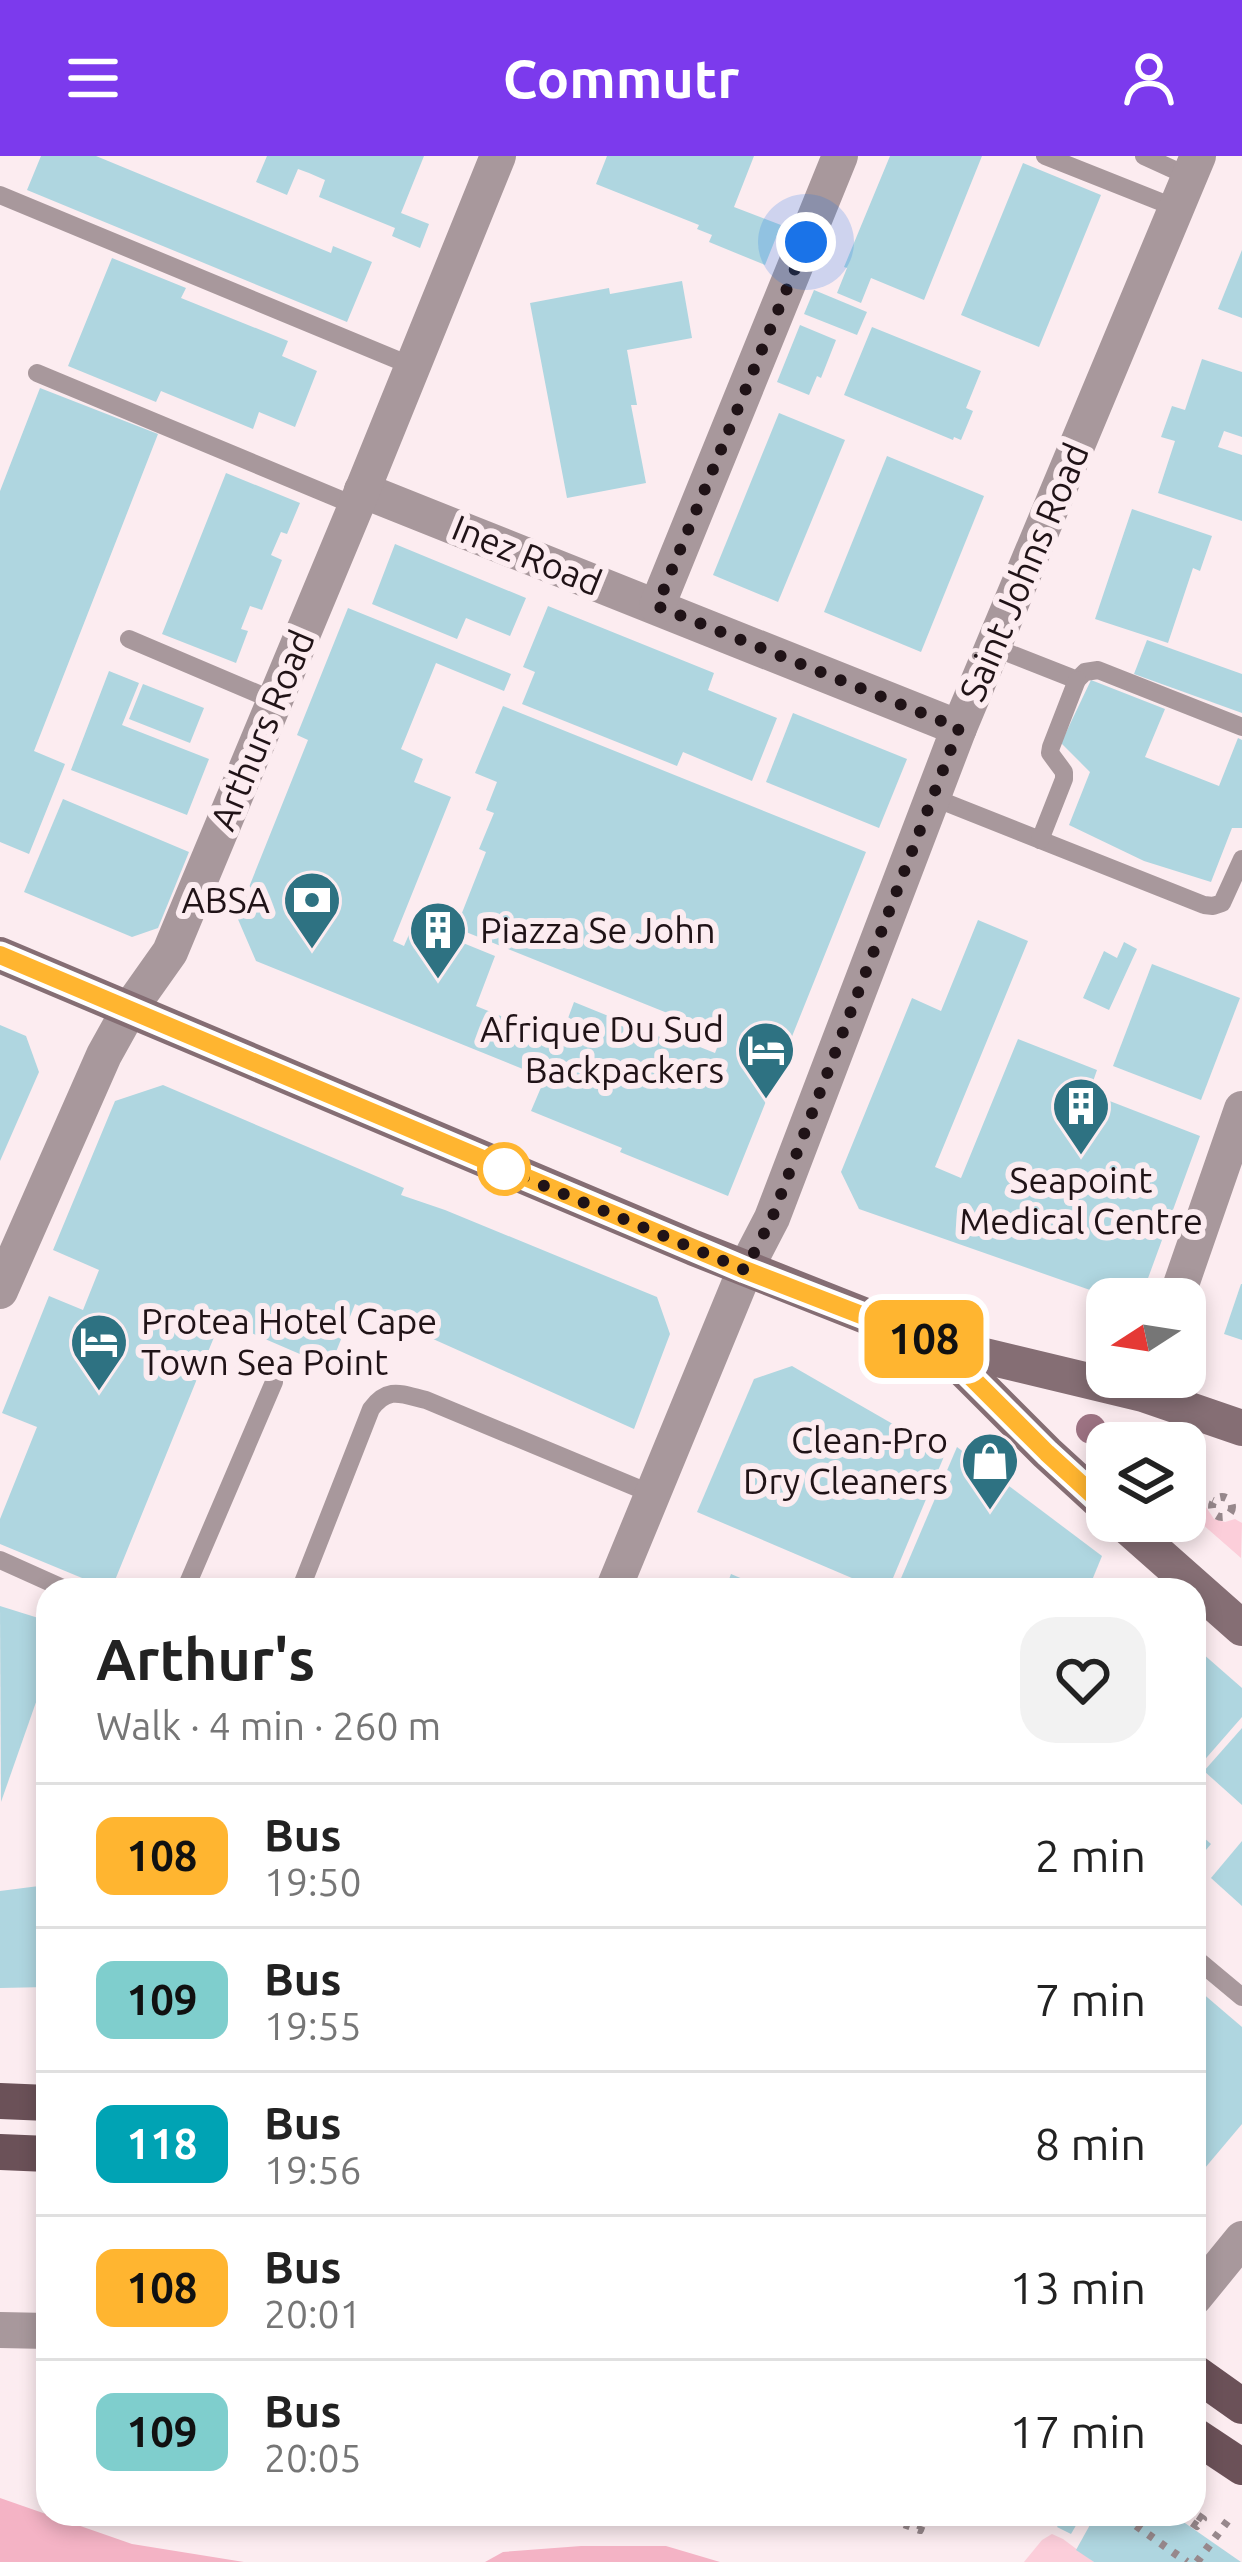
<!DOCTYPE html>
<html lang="en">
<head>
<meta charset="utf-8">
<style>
	body { margin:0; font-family:Ubuntu,sans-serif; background:#f2f2f2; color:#222; height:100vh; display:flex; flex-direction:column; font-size:45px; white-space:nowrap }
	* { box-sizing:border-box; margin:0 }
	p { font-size:39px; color:#767676 }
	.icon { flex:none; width:66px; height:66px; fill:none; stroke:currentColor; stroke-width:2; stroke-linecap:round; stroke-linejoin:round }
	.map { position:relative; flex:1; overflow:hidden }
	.panel { position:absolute; left:36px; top:1422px; width:1170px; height:948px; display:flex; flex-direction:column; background:#fff; border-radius:36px; box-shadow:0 6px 18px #0003 }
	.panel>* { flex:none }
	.badge { padding:0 24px; border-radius:18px; font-size:42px; line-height:78px }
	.needle { width:78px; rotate:258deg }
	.tools { position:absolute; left:1086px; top:1122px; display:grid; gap:24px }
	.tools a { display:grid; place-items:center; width:120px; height:120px; border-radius:24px; background:#fff; box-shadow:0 6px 18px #0003; font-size:60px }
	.you { position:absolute; width:60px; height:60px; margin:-30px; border:9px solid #fff; border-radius:50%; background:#1a73e8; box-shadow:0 0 0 18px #1a73e833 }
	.map>.badge { position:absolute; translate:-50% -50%; box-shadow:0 0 0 6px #fff }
	.round { display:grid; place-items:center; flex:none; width:126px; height:126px; border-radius:36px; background:#f2f2f2 }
	.head { display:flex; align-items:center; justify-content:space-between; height:204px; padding:0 60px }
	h1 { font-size:57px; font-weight:600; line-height:90px }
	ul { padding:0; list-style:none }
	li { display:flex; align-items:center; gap:36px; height:144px; padding:0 60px; border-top:3px solid #e0e0e0 }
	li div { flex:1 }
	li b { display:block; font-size:45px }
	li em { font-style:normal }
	li .badge { min-width:132px; font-weight:700; text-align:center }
	header { display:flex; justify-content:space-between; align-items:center; height:156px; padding:0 60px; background:#7c3aed; color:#fff; font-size:54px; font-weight:600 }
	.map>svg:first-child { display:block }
	.green { fill:#fcceda }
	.water { fill:#f4b3c5 }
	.building { fill:#afd6e0 }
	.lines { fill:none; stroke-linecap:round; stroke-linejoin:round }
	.path { stroke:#97888c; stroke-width:8; stroke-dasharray:6 9; stroke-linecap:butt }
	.lane { stroke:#a8989c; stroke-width:18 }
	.street { stroke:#a8989c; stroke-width:36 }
	.secondary { stroke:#856e74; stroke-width:36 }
	.primary { stroke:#6b5158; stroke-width:36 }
	.tree { fill:#9c7282 }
	.line-casing { stroke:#fff; stroke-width:27 }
	.line { stroke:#ffb530; stroke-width:18 }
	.walk { stroke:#201317; stroke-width:12; stroke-dasharray:0 21.6 }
	.stop-dot { fill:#fff; stroke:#ffb530; stroke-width:6 }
	.labels { text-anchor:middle; stroke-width:12; stroke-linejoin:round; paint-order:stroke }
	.street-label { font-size:36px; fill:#201317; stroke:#fcecf0 }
	.poi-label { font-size:36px; fill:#201317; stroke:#fcecf0; text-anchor:end }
</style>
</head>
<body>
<header><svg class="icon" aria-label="menu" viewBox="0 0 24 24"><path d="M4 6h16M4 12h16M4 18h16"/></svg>Commutr<svg class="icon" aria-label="person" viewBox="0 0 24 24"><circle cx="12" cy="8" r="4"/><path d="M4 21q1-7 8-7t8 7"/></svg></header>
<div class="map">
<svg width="1242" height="2406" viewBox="0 0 1242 2406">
	<rect width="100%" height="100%" fill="#fcecf0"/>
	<g class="green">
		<path d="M1185 1339 1204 1348 1214 1363 1225 1366 1235 1363 1242 1367 1241 1402 1185 1353Z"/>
		<path d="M1052 2378 1063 2383 1094 2406H1024L1042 2384Z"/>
	</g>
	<g class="water">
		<path d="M0 2342 132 2388 244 2406H0Z"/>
		<path d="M581 2390H666L720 2406H485L503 2396Z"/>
	</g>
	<g class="building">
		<path d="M41 0H96L331 97 333 90 372 106 347 166 27 34Z"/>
		<path d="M267 0H424L401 57 429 68 420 92 392 80 395 72 319 41 325 24 309 17 298 13 287 39 256 26Z"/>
		<path d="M607 0H754L734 51 781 69 765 109 709 86 712 79 697 73 699 69 596 28Z"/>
		<path d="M890 0H982L924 144 871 122 861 147 837 137 847 112 844 111Z"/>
		<path d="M1023 7 1101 39 1039 191 961 159Z"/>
		<path d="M1242 94V162L1218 153Z"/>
		<path d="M112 102 186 132 181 142 288 185 282 200 317 215 295 271 259 256 253 273 161 235 156 246 68 210Z"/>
		<path d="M682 125 692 182 627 194 637 249H631L646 327 567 342 530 147 609 132 610 138Z"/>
		<path d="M814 134 867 156 857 179 804 158Z"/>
		<path d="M800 169 836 184 821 222 817 220 809 239 777 226Z"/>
		<path d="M872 171 981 215 966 252 973 255 961 284 954 281 953 284 844 239Z"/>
		<path d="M1202 203 1242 216V281L1224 275 1218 291 1242 299V365L1158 337 1175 285 1161 281 1172 250 1185 254Z"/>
		<path d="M40 232 158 278 34 595 65 608 29 698 0 686V335Z"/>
		<path d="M779 257 845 284 778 446 713 419Z"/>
		<path d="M887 300 984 340 921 496 824 456Z"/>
		<path d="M226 317 300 347 287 378 281 376 271 399 282 404 262 454 250 450 241 473 248 475 236 507 162 478Z"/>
		<path d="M1132 353 1212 380 1200 415 1193 412 1168 487 1095 463Z"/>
		<path d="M395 388 526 442 510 480 466 462 457 483 372 448Z"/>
		<path d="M548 450 714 517 708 534 777 562 752 625 683 596 677 610 522 548 535 516 523 511Z"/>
		<path d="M348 452 511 518 504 535 436 507 401 593 423 603 414 626 451 641 393 785 404 790 414 767 495 800 476 850 560 884 574 846 665 883 667 878 715 897 722 879 456 772 486 696 479 693 494 657 486 654 497 626 475 617 503 550 866 696 728 1040 620 996 622 992 531 955 545 922 256 805 237 761 308 584 297 579Z"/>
		<path d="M1147 484 1242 518V557L1134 518Z"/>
		<path d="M109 515 139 527 122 569 209 603 187 659 71 614Z"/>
		<path d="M1091 524 1165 553 1145 601 1219 630 1238 582 1242 584V672H1232L1211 726 1144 705 1069 669 1090 616 1061 587Z"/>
		<path d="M143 528 204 552 190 587 129 563Z"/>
		<path d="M793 557 907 603 879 672 766 626Z"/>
		<path d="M63 643 189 696 158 772 132 781 24 736Z"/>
		<path d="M978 764 1028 785 935 1011 961 1022 1018 883 1097 914 1089 937 1200 980 1147 1125 1110 1141 859 1053 841 1016 912 842 941 855Z"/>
		<path d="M1124 786 1137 793 1109 854 1083 842 1104 795 1117 802Z"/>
		<path d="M1152 808 1240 842 1201 944 1113 910Z"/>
		<path d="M0 869 26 880 39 916 0 1005Z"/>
		<path d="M163 929 404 1032 401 1039 445 1054 657 1141 670 1178 634 1273 355 1148 330 1211 221 1164 111 1434 0 1388V1363L37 1271 2 1257 49 1140 83 1154 99 1114 53 1094 115 945Z"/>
		<path d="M1241 1128H1242V1184L1224 1178Z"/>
		<path d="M792 1210 945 1298 888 1434H880L697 1356 754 1223Z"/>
		<path d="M957 1291 1102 1400 1088 1434H896Z"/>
		<path d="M731 1418 769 1434H725Z"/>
		<path d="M0 1450 48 1465V1512L1 1646Z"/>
		<path d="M1194 1490 1242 1532V1561L1194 1616Z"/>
		<path d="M1242 1572V1649L1204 1615Z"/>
		<path d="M1194 1673 1211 1688 1194 1708Z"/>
		<path d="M1242 1685V1750L1211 1722Z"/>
		<path d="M39 1730 41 1756H48V1831L0 1832V1735Z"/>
		<path d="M1194 1830 1242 1871V1968L1194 2025Z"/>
		<path d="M1065 2358 1078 2366 1071 2378 1057 2371Z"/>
		<path d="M1096 2358H1172L1241 2406H1094L1076 2394Z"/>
	</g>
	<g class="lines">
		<g class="path">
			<path d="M1185 1332 1213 1345"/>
			<circle cx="1222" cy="1351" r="10"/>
			<path d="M876 2358 920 2374 926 2358"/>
			<path d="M1143 2358 1135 2369 1187 2406"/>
			<path d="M1180 2358 1197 2370 1203 2363 1194 2357"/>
			<path d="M1197 2406 1232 2359"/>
		</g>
		<g class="lane">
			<path d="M1045 0 1176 52"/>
			<path d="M1144 0 1190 21"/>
			<path d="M0 39 412 210"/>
			<path d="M37 217 356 350"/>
			<path d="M129 483 275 545"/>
			<path d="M993 491 1077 524 1085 516 1098 514 1242 571"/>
			<path d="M932 641 1204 749 1213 750 1222 747 1242 703"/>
			<path d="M1040 684 1064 623V616L1050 597 1051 591 1077 524"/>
			<path d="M0 1404 67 1434"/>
			<path d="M185 1434 274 1226"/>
			<path d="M300 1434 371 1253C388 1230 401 1238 426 1244L652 1338"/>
			<path d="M1194 1801 1242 1841"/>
		</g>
		<g class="street">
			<path d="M362 334 959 572"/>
			<path d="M657 450 840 0"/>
			<path d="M0 1135 104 899 129 854 170 796 356 350 498 0"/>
			<path d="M1176 1143 1242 953"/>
			<path d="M613 1434 745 1114 772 1062 959 572 1198 0"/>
			<path d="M1194 2142 1242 2083"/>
			<path d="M0 2174 48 2175"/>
		</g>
		<g class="secondary">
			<path d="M0 799 694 1092 939 1189 1143 1238 1242 1272"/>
			<path d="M941 1191 1047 1297 1107 1352"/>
			<path d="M1121 1365 1242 1472"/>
		</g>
		<g class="primary">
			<path d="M0 1945 48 1947"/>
			<path d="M0 1996 48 1998"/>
			<path d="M1194 2216 1242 2250"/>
			<path d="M1194 2279 1242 2311"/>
		</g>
	</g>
	<circle class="tree" cx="1091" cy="1273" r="15"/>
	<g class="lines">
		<g class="line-casing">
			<path id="line" d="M0 799 745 1114 939 1189 1047 1297 1107 1352"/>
		</g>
		<use href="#line" class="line"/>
		<path class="walk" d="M504 1013 745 1114 772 1062 959 572 657 450 806 86"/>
	</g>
	<defs>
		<g id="bank-pin" transform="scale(3)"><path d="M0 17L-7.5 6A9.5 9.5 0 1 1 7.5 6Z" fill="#2e7282" stroke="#fcecf0"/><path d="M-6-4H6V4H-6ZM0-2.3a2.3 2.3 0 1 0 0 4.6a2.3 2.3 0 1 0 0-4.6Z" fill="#fff"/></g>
		<g id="building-pin" transform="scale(3)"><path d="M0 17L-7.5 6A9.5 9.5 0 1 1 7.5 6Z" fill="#2e7282" stroke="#fcecf0"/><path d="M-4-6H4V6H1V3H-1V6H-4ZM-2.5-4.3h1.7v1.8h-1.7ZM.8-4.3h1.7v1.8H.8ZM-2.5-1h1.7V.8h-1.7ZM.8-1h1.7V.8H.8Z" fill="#fff"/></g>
		<g id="hotel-pin" transform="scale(3)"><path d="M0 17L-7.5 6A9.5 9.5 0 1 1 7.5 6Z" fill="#2e7282" stroke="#fcecf0"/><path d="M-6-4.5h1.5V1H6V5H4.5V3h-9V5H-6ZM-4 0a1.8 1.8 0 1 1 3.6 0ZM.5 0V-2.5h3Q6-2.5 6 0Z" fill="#fff"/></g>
		<g id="shop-pin" transform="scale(3)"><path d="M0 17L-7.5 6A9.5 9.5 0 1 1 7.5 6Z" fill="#2e7282" stroke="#fcecf0"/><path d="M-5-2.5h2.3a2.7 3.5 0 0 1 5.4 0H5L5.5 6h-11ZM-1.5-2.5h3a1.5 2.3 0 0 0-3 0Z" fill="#fff"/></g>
	</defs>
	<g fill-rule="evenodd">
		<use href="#bank-pin" x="312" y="744"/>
		<use href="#building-pin" x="438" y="774"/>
		<use href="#hotel-pin" x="766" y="894"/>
		<use href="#building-pin" x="1081" y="950"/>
		<use href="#hotel-pin" x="99" y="1186"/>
		<use href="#shop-pin" x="990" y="1305"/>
	</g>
	<circle class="stop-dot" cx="504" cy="1013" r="24"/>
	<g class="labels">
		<g class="street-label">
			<text transform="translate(527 399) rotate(22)" y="13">Inez Road</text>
			<text transform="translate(1024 416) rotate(-67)" y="13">Saint Johns Road</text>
			<text transform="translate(262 574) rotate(-67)" y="13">Arthurs Road</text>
		</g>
		<g class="poi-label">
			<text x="270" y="757">ABSA</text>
			<text x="480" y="787" text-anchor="start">Piazza Se John</text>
			<text x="724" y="886">Afrique Du Sud<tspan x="724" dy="41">Backpackers</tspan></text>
			<text x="1081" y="1037" text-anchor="middle">Seapoint<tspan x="1081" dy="41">Medical Centre</tspan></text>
			<text x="141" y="1178" text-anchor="start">Protea Hotel Cape<tspan x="141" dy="41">Town Sea Point</tspan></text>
			<text x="948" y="1297">Clean-Pro<tspan x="948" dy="41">Dry Cleaners</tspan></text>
		</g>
	</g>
</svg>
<div class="tools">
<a><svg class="needle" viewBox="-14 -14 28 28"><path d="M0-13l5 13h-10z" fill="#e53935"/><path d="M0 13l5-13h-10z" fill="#767676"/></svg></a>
<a><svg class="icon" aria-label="layers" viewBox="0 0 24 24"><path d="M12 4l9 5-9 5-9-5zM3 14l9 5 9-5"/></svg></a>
</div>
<div class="you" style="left:806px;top:86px"></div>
<b class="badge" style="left:924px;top:1183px;background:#ffb530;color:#111">108</b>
<section class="panel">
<div class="head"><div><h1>Arthur's</h1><p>Walk · 4 min · 260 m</p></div><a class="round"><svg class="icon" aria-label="heart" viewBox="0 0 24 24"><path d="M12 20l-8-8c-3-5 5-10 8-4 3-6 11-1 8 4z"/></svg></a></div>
<ul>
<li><span class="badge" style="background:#ffb530;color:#111">108</span><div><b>Bus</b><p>19:50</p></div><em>2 min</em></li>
<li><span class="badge" style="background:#7fcecd;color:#111">109</span><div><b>Bus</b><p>19:55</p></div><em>7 min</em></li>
<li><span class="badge" style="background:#00a3b4;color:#fff">118</span><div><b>Bus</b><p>19:56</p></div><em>8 min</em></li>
<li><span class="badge" style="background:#ffb530;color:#111">108</span><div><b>Bus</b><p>20:01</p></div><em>13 min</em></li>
<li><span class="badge" style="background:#7fcecd;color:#111">109</span><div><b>Bus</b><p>20:05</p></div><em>17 min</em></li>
</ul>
</section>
</div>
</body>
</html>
